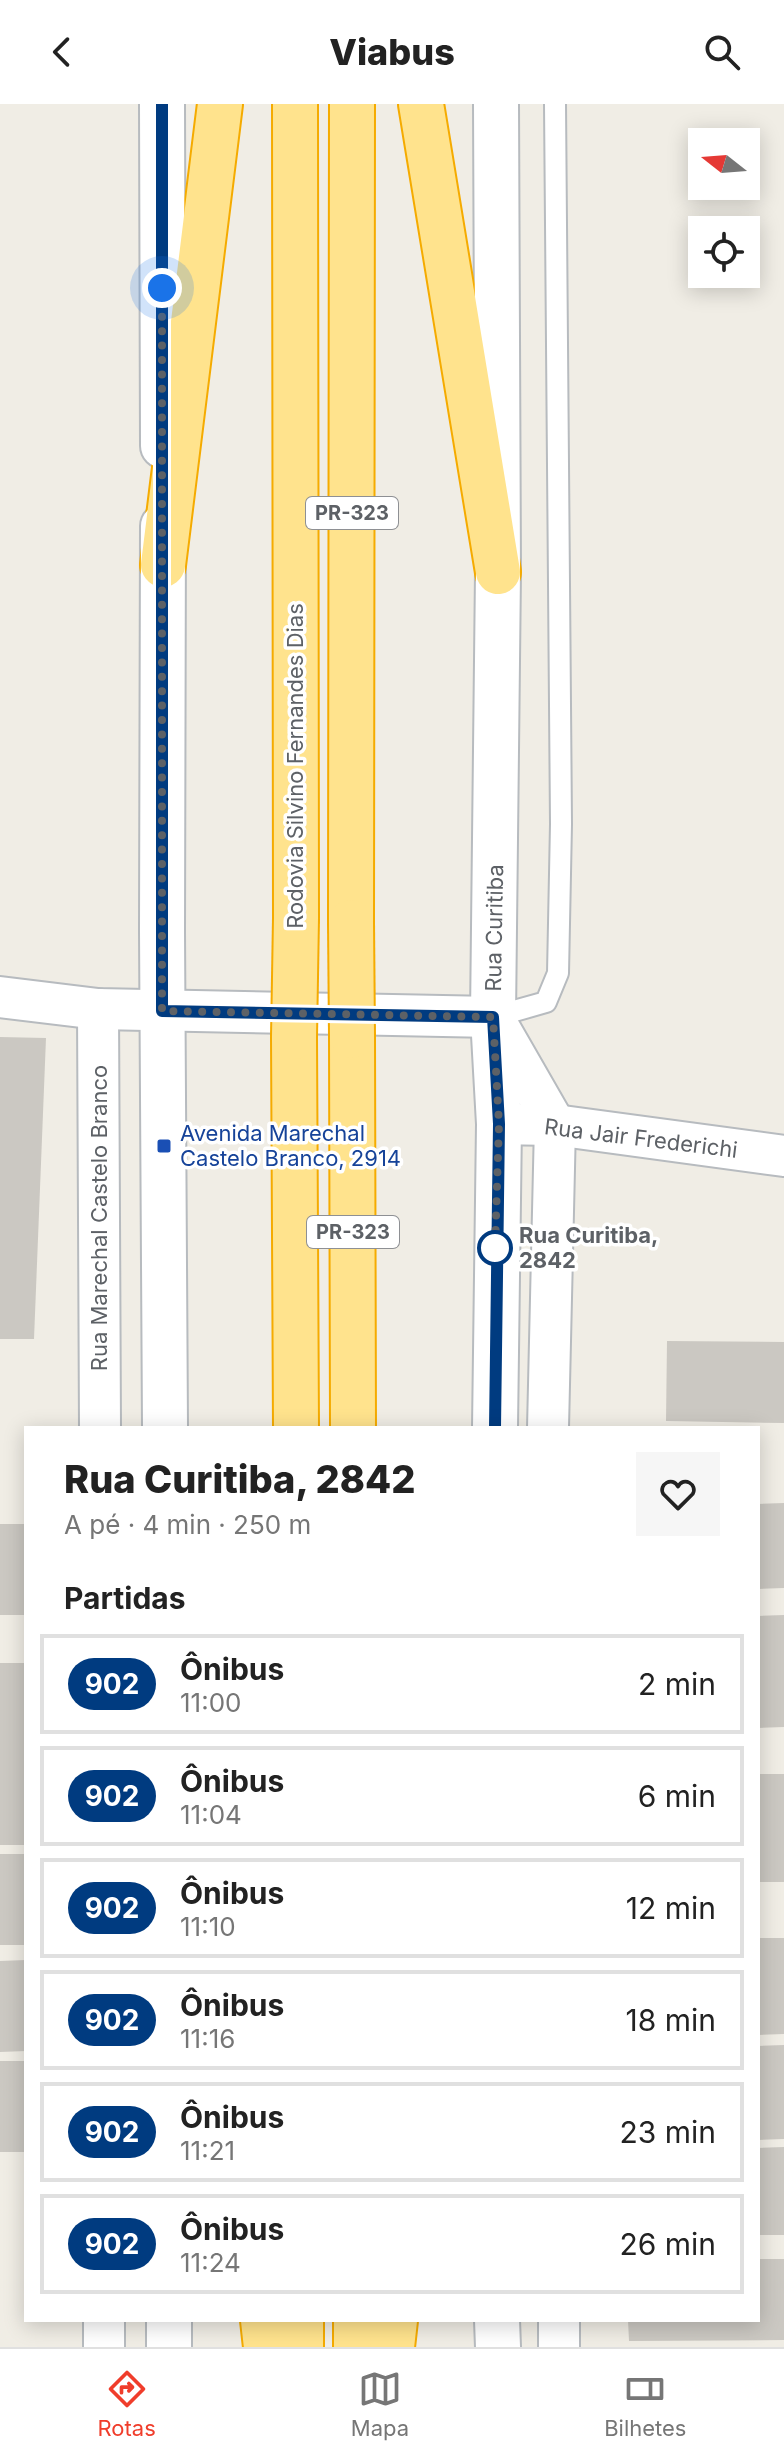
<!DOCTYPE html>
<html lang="pt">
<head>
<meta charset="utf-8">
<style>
	body { margin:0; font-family:Inter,sans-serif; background:#f6f6f6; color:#222; height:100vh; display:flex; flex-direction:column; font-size:30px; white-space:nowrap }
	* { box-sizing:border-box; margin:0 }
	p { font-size:26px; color:#767676 }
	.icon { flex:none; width:44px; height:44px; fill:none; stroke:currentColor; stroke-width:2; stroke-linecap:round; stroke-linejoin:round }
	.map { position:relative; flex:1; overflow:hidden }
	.sheet { position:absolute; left:24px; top:1322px; width:736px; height:896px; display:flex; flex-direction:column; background:#fff; border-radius:0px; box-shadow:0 4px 20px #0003 }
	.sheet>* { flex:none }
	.badge { padding:0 16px; border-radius:26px; font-size:28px; line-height:52px }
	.needle { width:52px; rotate:287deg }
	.controls { position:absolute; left:688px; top:24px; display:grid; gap:16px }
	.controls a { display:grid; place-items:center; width:72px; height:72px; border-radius:0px; background:#fff; box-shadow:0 4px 20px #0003; font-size:40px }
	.you { position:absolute; width:40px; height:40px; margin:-20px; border:6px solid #fff; border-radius:50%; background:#1a73e8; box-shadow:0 0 0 12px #1a73e833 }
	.map>.badge { position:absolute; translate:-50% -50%; box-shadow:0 0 0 4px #fff }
	h2 { padding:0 40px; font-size:30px; line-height:72px }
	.round { display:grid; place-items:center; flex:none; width:84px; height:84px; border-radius:0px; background:#f6f6f6 }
	.overview { display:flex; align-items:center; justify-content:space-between; height:136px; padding:0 40px }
	h1 { font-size:38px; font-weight:800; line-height:60px }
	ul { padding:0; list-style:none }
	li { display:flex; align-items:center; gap:24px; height:100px; margin:0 16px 12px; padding:0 24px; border:4px solid #e0e0e0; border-radius:0px }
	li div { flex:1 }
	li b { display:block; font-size:30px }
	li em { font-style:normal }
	li .badge { min-width:88px; font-weight:700; text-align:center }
	header { display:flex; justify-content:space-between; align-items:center; height:104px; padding:0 40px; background:#fff; font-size:36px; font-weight:800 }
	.tabs { display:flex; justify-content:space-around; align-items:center; height:112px; border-top:2px solid #e0e0e0; background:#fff; font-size:22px; color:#767676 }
	.tabs a { display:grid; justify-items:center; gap:4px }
	.tabs .selected { color:#f03d2b }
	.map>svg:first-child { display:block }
	.building { fill:#cbc8c2 }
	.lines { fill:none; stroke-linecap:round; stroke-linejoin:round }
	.service-casing { stroke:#b7bbbf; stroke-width:24 }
	.minor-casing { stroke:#b7bbbf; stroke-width:44 }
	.tertiary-casing { stroke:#b7bbbf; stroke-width:48 }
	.motorway-casing { stroke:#f5ab00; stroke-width:48 }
	.service { stroke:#fff; stroke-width:20 }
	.minor { stroke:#fff; stroke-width:40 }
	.tertiary { stroke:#fff; stroke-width:44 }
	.motorway { stroke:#ffe38d; stroke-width:44 }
	.motorway-bridge-casing { stroke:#f5ab00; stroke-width:48; stroke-linecap:butt }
	.motorway-bridge { stroke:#ffe38d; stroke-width:44 }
	.line-casing { stroke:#fff; stroke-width:18 }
	.line { stroke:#003b80; stroke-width:12 }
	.walk { stroke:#5d6166; stroke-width:8; stroke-dasharray:0 14.4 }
	.transit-dot { fill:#1a4fb4; stroke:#fff; stroke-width:3 }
	.stop-dot { fill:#fff; stroke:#003b80; stroke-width:4 }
	.labels { text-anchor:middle; stroke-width:7; stroke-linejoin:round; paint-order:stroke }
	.shield { fill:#fff; stroke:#8e9094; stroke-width:2 }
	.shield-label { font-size:20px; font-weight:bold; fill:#5d6166 }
	.street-label { font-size:22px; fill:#5d6166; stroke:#fff }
	.transit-label { font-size:22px; fill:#164399; stroke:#fff; text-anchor:start }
	.stop-label { font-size:22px; font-weight:bold; fill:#5d6166; stroke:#fff; text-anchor:start }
</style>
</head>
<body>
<header><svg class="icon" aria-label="back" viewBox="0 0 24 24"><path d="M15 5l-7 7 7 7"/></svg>Viabus<svg class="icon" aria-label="search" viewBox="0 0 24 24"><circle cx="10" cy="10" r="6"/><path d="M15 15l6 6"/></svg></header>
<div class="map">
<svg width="784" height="2243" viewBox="0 0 784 2243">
	<rect width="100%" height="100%" fill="#f0ede5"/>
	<g class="building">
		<path d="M0 933 46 934 34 1235H0Z"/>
		<path d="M667 1237 784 1238V1319L666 1317Z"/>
		<path d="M784 1399V1484L758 1485V1400Z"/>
		<rect x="0" y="1420" width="26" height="91"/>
		<path d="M784 1511V1623L758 1624V1512Z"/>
		<rect x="0" y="1559" width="26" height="182"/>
		<rect x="758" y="1670" width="26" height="108"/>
		<rect x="0" y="1750" width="26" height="91"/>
		<path d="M758 1834H784V1930L758 1931Z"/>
		<path d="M26 1856V1947L0 1948V1857Z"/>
		<path d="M784 1941V2035L758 2036V1942Z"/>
		<rect x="0" y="1957" width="26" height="91"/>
		<path d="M784 2043V2131H758V2044Z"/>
		<path d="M758 2155H784V2236L629 2237 628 2216H758Z"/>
	</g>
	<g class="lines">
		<g class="service-casing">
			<path id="service" d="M493 913 546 898 558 869 561 720 555 0"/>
		</g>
		<g class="minor-casing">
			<g id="minor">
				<path d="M0 893 98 905 493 913 555 1021 548 1324"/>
				<path d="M98 905 100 1324"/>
				<path d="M499 1020 555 1021 784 1052"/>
				<path d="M104 2216V2243"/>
				<path d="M559 2216V2243"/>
			</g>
		</g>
		<g class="tertiary-casing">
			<g id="tertiary">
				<path d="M162 0 163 342"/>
				<path d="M163 422 162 827 165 1324"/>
				<path d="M495 1324 499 1020 493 913 498 468 496 0"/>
				<path d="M169 2216V2243"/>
				<path d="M497 2216 498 2243"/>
			</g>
		</g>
		<g class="motorway-casing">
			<g id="motorway">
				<path d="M295 0 296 814"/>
				<path d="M421 0 498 468"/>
				<path d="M163 461 220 0"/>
				<path d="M351 818 352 0"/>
				<path d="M352 932 353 1324"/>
				<path d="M294 933 296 1324"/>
				<path d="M263 2216 266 2243"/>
				<path d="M301 2216V2243"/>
				<path d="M356 2216V2243"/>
				<path d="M392 2243 395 2216"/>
			</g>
		</g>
		<use href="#service" class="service"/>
		<use href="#minor" class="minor"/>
		<use href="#tertiary" class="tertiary"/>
		<use href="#motorway" class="motorway"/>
		<g class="motorway-bridge-casing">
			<g id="motorway-bridge">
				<path d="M351 818 352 932"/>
				<path d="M294 933 296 814"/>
			</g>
		</g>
		<use href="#motorway-bridge" class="motorway-bridge"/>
	</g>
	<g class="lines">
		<g class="line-casing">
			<path id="line" d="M162 0V907L493 913 499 1020 495 1324"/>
		</g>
		<use href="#line" class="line"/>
		<path class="walk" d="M162 184V907L493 913 499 1020 495 1144"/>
	</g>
	<rect class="transit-dot" x="156" y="1034" width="16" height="16" rx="4"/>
	<circle class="stop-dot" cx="495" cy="1144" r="16"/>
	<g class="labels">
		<g class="shield">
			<rect x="306" y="393" width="92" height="32" rx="6"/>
			<rect x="307" y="1112" width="92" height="32" rx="6"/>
		</g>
		<g class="shield-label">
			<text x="352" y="416">PR-323</text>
			<text x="353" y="1135">PR-323</text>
		</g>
		<g class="street-label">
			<text transform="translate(295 662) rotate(-90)" y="8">Rodovia Silvino Fernandes Dias</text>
			<text transform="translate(494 824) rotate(-89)" y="8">Rua Curitiba</text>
			<text transform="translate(641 1034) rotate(7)" y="8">Rua Jair Frederichi</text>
			<text transform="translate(99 1114) rotate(-90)" y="8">Rua Marechal Castelo Branco</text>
		</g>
		<g class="transit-label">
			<text x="180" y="1037">Avenida Marechal<tspan x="180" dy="25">Castelo Branco, 2914</tspan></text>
		</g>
		<g class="stop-label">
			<text x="519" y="1139">Rua Curitiba,<tspan x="519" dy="25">2842</tspan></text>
		</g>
	</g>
</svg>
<div class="controls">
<a><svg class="needle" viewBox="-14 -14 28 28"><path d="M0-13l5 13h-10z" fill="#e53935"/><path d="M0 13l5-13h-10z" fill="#767676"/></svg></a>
<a><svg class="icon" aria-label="locate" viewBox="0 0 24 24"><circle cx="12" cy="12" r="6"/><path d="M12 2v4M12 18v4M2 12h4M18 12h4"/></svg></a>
</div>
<div class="you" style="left:162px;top:184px"></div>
<section class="sheet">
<div class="overview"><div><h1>Rua Curitiba, 2842</h1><p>A pé · 4 min · 250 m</p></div><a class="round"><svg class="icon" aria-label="heart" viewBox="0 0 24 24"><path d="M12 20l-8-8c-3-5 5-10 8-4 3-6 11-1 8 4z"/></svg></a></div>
<h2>Partidas</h2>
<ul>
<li><span class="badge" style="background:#003b80;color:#fff">902</span><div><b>Ônibus</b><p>11:00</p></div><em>2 min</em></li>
<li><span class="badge" style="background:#003b80;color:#fff">902</span><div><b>Ônibus</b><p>11:04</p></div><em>6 min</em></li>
<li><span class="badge" style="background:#003b80;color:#fff">902</span><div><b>Ônibus</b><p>11:10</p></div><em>12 min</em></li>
<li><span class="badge" style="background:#003b80;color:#fff">902</span><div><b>Ônibus</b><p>11:16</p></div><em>18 min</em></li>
<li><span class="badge" style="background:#003b80;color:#fff">902</span><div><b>Ônibus</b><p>11:21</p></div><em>23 min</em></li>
<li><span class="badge" style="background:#003b80;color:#fff">902</span><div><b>Ônibus</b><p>11:24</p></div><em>26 min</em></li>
</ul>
</section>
</div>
<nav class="tabs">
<a class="selected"><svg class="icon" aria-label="directions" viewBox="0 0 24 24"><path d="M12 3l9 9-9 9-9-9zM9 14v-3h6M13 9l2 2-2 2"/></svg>Rotas</a>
<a><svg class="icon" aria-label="map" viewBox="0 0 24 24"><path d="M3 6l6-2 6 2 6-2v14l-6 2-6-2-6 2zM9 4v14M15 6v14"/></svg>Mapa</a>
<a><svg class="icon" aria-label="tickets" viewBox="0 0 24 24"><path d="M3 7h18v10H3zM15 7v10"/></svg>Bilhetes</a>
</nav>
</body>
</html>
